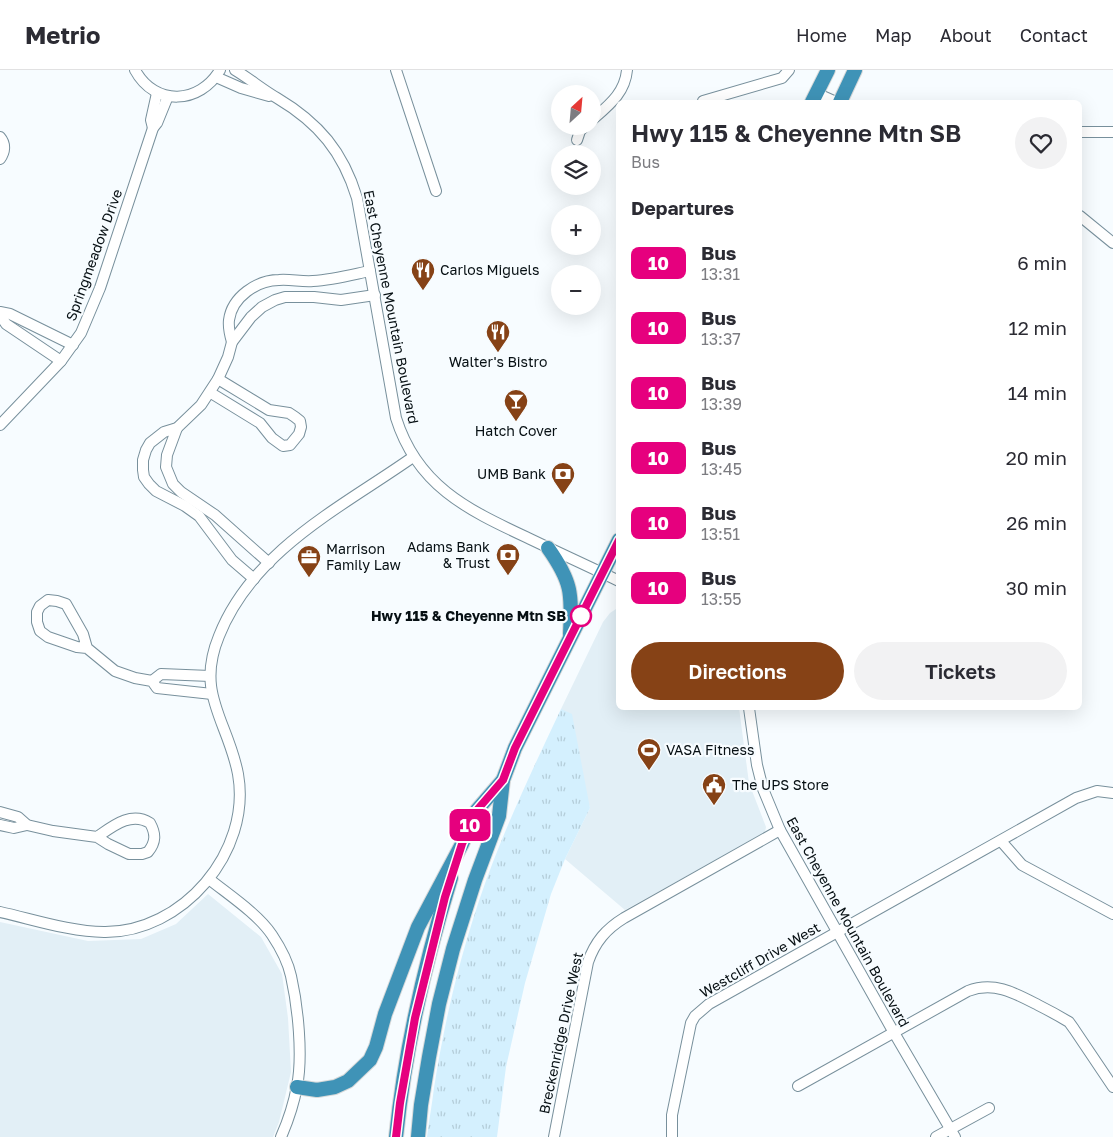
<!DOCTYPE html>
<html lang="en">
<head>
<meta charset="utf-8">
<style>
	body { margin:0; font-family:"Golos Text",sans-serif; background:#f2f2f3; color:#2b2b33; height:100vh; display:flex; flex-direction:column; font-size:19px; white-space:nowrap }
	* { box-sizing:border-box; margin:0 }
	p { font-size:16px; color:#7c7c81 }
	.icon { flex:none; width:28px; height:28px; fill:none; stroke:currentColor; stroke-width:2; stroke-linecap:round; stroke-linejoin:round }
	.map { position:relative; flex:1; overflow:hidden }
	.side { position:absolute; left:616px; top:30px; width:466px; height:610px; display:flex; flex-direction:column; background:#fff; border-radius:8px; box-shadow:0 5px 20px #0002 }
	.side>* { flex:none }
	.badge { padding:0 10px; border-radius:8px; font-size:18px; line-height:32px }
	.needle { width:32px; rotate:26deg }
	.tools { position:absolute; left:551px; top:15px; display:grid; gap:10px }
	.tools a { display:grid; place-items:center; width:50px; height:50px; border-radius:50%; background:#fff; box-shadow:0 5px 20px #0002; font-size:25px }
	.map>.badge { position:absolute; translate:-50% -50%; box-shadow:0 0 0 2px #fff }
	h2 { padding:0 15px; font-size:19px; line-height:45px }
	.round { display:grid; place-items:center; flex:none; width:52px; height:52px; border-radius:26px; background:#f2f2f3 }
	.headline { display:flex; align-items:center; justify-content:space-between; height:85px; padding:0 15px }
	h1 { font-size:24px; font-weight:600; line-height:38px }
	.cta { display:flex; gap:10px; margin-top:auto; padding:10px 15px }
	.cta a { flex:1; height:58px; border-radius:30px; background:#864216; color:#fff; font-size:20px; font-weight:600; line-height:58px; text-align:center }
	.cta a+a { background:#f2f2f3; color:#2b2b33 }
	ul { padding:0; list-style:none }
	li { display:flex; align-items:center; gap:15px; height:65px; padding:0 15px }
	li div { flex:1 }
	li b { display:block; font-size:19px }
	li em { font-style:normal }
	li .badge { min-width:55px; font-weight:700; text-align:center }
	header { display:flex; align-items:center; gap:30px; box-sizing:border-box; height:70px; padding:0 25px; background:#fff; border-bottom:1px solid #e1e1e2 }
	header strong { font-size:24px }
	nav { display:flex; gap:28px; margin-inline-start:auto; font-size:18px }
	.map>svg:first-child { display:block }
	.built { fill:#e2eff6 }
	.grass { fill:url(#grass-tufts) }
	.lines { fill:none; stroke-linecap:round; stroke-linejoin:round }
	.minor-casing { stroke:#78909c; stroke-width:12 }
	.highway-casing { stroke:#d7d9d9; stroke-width:16 }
	.minor { stroke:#fff; stroke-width:10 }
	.highway { stroke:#3f93b7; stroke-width:14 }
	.line-casing { stroke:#fff; stroke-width:11 }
	.line { stroke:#e6007e; stroke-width:8 }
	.stop-dot { fill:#fff; stroke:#e6007e; stroke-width:2.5 }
	.labels { text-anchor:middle; stroke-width:4.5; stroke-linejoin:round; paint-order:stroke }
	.street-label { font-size:14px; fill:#060f13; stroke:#f7fcff }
	.poi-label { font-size:14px; fill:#060f13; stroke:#f7fcff; text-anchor:start }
	.stop-label { font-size:14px; font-weight:bold; fill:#060f13; stroke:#f7fcff; text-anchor:end }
</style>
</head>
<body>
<header>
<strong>Metrio</strong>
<nav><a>Home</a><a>Map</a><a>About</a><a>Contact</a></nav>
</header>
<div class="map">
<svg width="1113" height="1067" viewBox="0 0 1113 1067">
	<defs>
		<pattern id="grass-tufts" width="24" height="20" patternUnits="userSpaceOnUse" patternTransform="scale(1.25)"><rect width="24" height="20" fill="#d4f0fe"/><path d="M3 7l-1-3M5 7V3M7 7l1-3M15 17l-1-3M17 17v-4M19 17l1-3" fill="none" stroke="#b4cdd9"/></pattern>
	</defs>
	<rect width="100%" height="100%" fill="#f7fcff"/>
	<g class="built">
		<path d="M619 537V638H739L749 713 766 757 765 762 761 765 625 840 565 789 590 738 561 639 603 552 610 543Z"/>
		<path d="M208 824 261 867 282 904 288 948 291 1002 279 1052 273 1067H0V852L88 871 141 869 176 854Z"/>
	</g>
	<path class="grass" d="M561 639 572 644 590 738 565 789 551 824 525 913 506 997 497 1067H427C429 1051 432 1034 434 1018 446 941 465 865 493 792 513 740 537 690 561 639Z"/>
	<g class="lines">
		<g class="minor-casing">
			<g id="minor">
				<path d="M135 0C155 37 200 34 220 0"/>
				<path d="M235 0C250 9 263 20 277 28 319 53 343 82 357 128L396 348C417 415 466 439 526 467 557 482 588 496 619 511"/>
				<path d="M396 0 436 121"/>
				<path d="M216 7 241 18 269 26"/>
				<path d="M816 23 836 32"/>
				<path d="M703 31 782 8 789 0"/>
				<path d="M592 50C609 35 625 23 627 0"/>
				<path d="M153 58 151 50 157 23"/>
				<path d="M1080 62H1113"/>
				<path d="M0 67C6 74 5 82 0 89"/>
				<path d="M577 70 580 61 585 56"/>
				<path d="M1080 146 1113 173"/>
				<path d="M0 242 10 244 73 275"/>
				<path d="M0 245 6 254 61 291"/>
				<path d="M232 272C230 265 228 258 229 250 232 227 257 210 279 210 290 209 302 212 313 211 333 210 351 205 370 201"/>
				<path d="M211 323 260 353 272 368 283 376 290 375 299 364 301 357 300 351 295 347 289 343 269 340 218 309"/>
				<path d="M0 355 61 291 81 263 100 218 153 58 157 53 168 26"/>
				<path d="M177 358 167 385 166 397 173 414 181 422 215 445 269 493"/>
				<path d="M254 509 232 490 199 446 185 436 156 421 149 414 144 407 143 400V390L146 380 150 373 164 362 177 358 201 335 218 309 228 287 232 272 251 247 262 237 275 230 285 227H314L341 230 375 225"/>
				<path d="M87 578 83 564 66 534 57 531 48 530 40 536 37 542V552L40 561 48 567 77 577 87 578 115 601 135 608 152 611 157 618 212 624"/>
				<path d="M152 611 161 604 210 606"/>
				<path d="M749 638 757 695 763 719 780 760 893 961 955 1067"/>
				<path d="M0 742 18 747 27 755 53 761 97 767 108 774 129 784H142L148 782C156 772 156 764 150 753 131 741 113 756 97 767"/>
				<path d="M0 755 14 758 27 755"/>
				<path d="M1001 771 1022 795 1113 844"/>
				<path d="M209 809C229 825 258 844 272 865 280 877 288 892 291 906 298 937 303 986 297 1016 294 1033 288 1051 281 1067"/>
				<path d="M0 842C32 849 71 862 104 862 182 863 252 782 238 704 228 651 195 624 219 566 253 480 342 437 413 387"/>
				<path d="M798 1016 968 921C994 911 1015 923 1038 935 1048 940 1059 946 1069 952L1074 959 1113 1017"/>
				<path d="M554 1067 588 892C595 872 606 859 624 848L780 760"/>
				<path d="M672 1067V1045L691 953 695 946 709 934 1076 728 1097 721 1113 723"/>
				<path d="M936 1067 989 1038"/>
			</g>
		</g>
		<g class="highway-casing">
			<g id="highway">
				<path d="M812 32 828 0"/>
				<path d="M840 32 855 0"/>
				<path d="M548 478C572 512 572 523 570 564"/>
				<path d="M297 1017 317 1020 335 1017 348 1011 370 990 376 977 385 944 418 857 462 774 477 740 503 710"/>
				<path d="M396 1067C405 979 425 892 451 808"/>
				<path d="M418 1067 421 1035 429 987 439 934 453 879 475 810 499 746 503 710 515 678 619 470"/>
			</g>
		</g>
		<use href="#minor" class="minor"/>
		<use href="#highway" class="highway"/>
	</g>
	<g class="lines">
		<g class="line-casing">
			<path id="line" d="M396 1067 400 1033 415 948 445 827 462 774 477 740 503 710 515 678 619 470"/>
		</g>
		<use href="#line" class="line"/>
	</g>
	<defs>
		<g id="restaurant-pin" transform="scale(1.25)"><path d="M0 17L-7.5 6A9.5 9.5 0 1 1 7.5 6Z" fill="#864216" stroke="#f7fcff"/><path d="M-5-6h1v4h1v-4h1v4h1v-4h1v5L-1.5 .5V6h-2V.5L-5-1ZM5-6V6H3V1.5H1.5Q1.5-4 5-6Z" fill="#fff"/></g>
		<g id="bar-pin" transform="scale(1.25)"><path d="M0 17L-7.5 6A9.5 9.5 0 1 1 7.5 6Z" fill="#864216" stroke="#f7fcff"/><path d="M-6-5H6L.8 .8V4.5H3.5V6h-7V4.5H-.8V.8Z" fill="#fff"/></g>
		<g id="bank-pin" transform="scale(1.25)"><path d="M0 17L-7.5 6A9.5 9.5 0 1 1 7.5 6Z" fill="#864216" stroke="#f7fcff"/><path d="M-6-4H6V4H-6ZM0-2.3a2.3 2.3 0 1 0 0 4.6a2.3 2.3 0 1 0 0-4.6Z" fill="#fff"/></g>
		<g id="office-pin" transform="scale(1.25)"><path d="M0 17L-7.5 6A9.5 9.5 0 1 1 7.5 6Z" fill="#864216" stroke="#f7fcff"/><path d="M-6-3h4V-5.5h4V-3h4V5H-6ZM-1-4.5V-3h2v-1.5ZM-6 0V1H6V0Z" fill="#fff"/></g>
		<g id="stadium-pin" transform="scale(1.25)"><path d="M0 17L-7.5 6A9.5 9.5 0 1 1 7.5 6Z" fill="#864216" stroke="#f7fcff"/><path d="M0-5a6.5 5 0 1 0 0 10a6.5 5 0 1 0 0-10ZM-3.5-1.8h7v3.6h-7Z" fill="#fff"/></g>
		<g id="civic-pin" transform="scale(1.25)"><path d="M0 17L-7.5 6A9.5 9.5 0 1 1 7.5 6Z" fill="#864216" stroke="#f7fcff"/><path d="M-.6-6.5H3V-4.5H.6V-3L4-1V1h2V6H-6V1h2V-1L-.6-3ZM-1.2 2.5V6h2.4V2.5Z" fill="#fff"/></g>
	</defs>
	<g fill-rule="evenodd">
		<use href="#restaurant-pin" x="423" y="200"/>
		<use href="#restaurant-pin" x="498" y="262"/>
		<use href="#bar-pin" x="516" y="331"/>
		<use href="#bank-pin" x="563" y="404"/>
		<use href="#bank-pin" x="508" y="485"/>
		<use href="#office-pin" x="309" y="487"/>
		<use href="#stadium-pin" x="649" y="680"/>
		<use href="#civic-pin" x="714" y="715"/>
	</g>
	<circle class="stop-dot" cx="581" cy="546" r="10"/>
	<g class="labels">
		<g class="street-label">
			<text transform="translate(94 185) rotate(-70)" y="5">Springmeadow Drive</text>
			<text transform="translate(391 237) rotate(79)" y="5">East Cheyenne Mountain Boulevard</text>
			<text transform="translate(848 852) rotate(61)" y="5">East Cheyenne Mountain Boulevard</text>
			<text transform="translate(760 890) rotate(-30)" y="5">Westcliff Drive West</text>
			<text transform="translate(561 963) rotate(-78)" y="5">Breckenridge Drive West</text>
		</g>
		<g class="poi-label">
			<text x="440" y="205">Carlos Miguels</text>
			<text x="498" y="297" text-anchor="middle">Walter's Bistro</text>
			<text x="516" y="366" text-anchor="middle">Hatch Cover</text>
			<text x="546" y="409" text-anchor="end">UMB Bank</text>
			<text x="490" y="482" text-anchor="end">Adams Bank<tspan x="490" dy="16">&amp; Trust</tspan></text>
			<text x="326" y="484">Marrison<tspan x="326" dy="16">Family Law</tspan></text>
			<text x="666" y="685">VASA Fitness</text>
			<text x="732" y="720">The UPS Store</text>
		</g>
		<g class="stop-label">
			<text x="566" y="551">Hwy 115 &amp; Cheyenne Mtn SB</text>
		</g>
	</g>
</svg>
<div class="tools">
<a><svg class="needle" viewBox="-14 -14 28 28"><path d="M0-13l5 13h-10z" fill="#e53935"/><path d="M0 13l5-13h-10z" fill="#7c7c81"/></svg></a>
<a><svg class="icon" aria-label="layers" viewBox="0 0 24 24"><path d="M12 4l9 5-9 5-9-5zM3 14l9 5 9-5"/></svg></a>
<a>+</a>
<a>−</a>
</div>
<b class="badge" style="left:470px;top:755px;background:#e6007e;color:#fff">10</b>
<section class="side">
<div class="headline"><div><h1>Hwy 115 &amp; Cheyenne Mtn SB</h1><p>Bus</p></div><a class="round"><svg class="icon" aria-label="heart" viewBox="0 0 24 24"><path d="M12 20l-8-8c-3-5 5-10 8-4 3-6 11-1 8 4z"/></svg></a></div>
<h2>Departures</h2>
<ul>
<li><span class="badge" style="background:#e6007e;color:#fff">10</span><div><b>Bus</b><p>13:31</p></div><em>6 min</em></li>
<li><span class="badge" style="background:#e6007e;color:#fff">10</span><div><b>Bus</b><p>13:37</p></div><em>12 min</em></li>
<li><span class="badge" style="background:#e6007e;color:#fff">10</span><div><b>Bus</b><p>13:39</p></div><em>14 min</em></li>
<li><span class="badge" style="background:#e6007e;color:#fff">10</span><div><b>Bus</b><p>13:45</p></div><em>20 min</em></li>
<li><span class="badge" style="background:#e6007e;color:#fff">10</span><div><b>Bus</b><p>13:51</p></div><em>26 min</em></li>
<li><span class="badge" style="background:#e6007e;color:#fff">10</span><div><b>Bus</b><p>13:55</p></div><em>30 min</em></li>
</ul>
<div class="cta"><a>Directions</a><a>Tickets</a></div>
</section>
</div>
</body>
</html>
